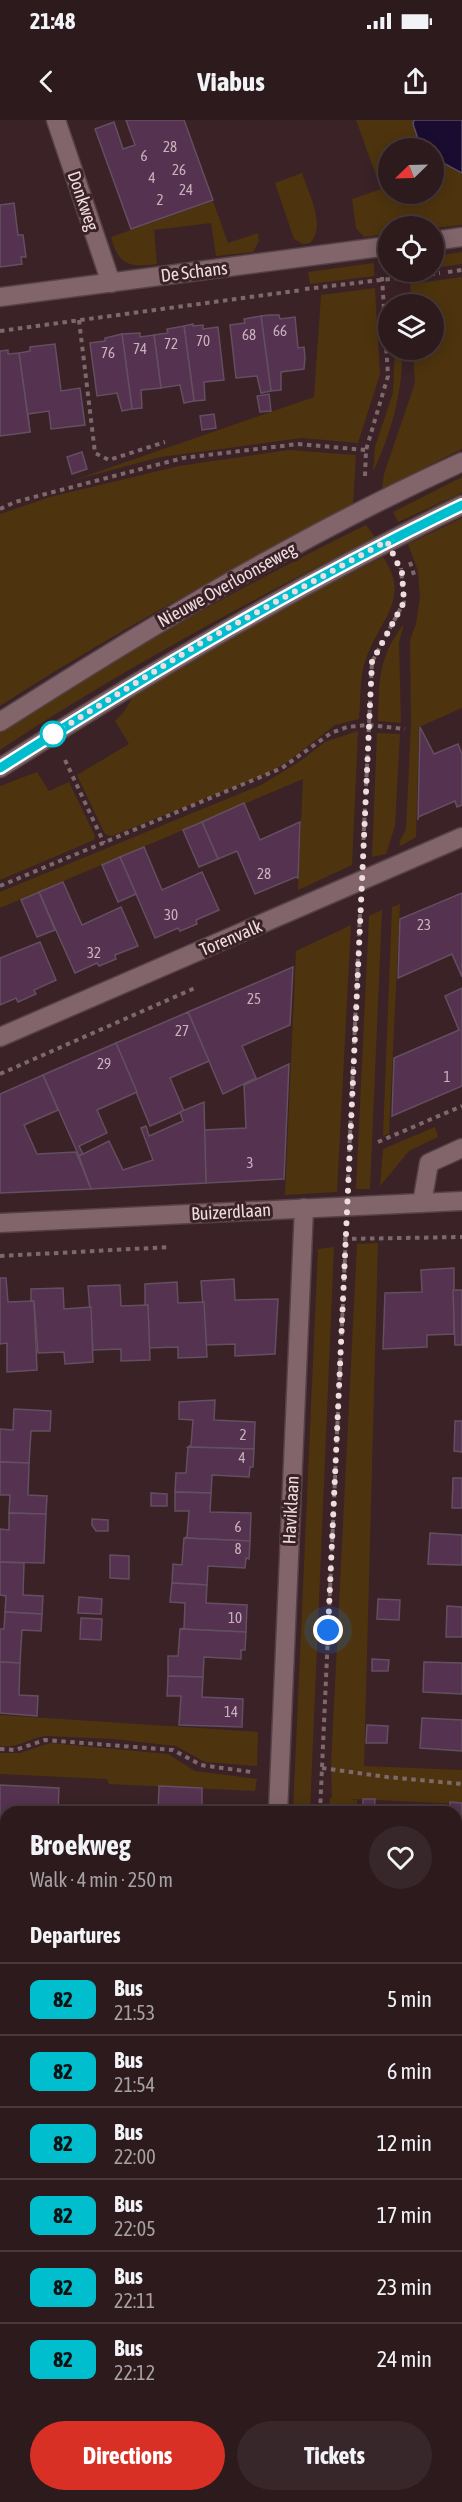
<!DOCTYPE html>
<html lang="en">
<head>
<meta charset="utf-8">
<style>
	body { margin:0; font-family:"Asap Condensed",sans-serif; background:#38272a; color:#f1f3f6; height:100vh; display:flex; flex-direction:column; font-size:22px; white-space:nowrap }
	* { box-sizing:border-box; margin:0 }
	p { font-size:20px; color:#a6a1a4 }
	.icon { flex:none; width:33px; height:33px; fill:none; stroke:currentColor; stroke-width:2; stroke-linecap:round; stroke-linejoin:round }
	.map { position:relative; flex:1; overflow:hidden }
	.side { position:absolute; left:0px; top:1686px; width:462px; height:696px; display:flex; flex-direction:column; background:#2c1a1d; border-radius:18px 18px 0 0; box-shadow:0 3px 15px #0003,0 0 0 2px #48383b }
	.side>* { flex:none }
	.badge { padding:0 12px; border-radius:9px; font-size:21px; line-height:39px }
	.needle { width:39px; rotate:247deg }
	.buttons { position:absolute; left:378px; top:18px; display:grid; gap:12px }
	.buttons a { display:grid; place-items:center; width:66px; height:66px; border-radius:50%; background:#2c1a1d; box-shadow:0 3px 15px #0003,0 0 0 2px #48383b; font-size:30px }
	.you { position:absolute; width:30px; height:30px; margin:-15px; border:4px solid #fff; border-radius:50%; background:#1a73e8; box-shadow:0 0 0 9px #1a73e833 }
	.map>.badge { position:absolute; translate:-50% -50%; box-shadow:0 0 0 3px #fff }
	h2 { padding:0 30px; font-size:22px; line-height:54px }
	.round { display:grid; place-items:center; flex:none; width:63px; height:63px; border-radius:32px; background:#38272a }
	.headline { display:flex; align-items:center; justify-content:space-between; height:102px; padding:0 30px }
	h1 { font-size:28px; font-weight:700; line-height:45px }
	.primary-button { display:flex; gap:12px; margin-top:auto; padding:12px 30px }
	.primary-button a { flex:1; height:69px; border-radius:36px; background:#d93025; color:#fff; font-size:24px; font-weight:700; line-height:69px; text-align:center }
	.primary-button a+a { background:#38272a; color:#f1f3f6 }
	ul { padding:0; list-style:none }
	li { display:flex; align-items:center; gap:18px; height:72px; padding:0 30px; border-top:2px solid #48383b }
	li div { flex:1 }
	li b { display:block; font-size:22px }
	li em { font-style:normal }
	li .badge { min-width:66px; font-weight:700; text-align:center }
	.status { display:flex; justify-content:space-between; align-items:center; height:42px; padding:0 30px; background:#2c1a1d; direction:ltr }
	.status svg { height:16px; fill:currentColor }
	header { display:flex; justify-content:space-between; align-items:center; height:78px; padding:0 30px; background:#2c1a1d; font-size:27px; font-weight:700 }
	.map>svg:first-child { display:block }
	.green { fill:#4d340e }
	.water { fill:#1a0c30; stroke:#5a4b65; stroke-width:1.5 }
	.building { fill:#553250; stroke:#634f60; stroke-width:1.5 }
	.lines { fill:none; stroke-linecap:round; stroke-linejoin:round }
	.minor-casing { stroke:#564246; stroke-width:21 }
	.tertiary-casing { stroke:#564246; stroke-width:21 }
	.path { stroke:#7d686c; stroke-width:4; stroke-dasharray:4.5 4.5; stroke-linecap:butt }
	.minor { stroke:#81656a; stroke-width:18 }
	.tertiary { stroke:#81656a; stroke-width:18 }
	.line-casing { stroke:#fff; stroke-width:14 }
	.line { stroke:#00becd; stroke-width:9 }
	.walk { stroke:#eedde0; stroke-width:6; stroke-dasharray:0 10.8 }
	.stop-dot { fill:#fff; stroke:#00becd; stroke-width:3 }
	.labels { text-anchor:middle; stroke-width:6; stroke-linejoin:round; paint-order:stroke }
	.number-label { font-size:15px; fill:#c8b2bc }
	.street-label { font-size:18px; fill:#eedde0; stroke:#3a2227 }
</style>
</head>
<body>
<div class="status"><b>21:48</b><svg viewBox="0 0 49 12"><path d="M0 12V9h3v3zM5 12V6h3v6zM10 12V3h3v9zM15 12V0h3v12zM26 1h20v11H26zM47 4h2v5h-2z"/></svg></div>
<header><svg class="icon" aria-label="back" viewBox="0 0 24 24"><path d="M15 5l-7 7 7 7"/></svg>Viabus<svg class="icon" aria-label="share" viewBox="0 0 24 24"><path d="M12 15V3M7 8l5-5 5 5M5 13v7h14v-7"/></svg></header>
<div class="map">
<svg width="462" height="2382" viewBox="0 0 462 2382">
	<rect width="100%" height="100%" fill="#3a2227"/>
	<g class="green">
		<path d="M356 0H414L413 4 422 28H388V74H434V38L462 53V105L434 108V106H388V114L364 117 356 108 352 79 381 69Z"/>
		<path d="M302 53C308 72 327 107 310 123L303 124 294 119 275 63Z"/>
		<path d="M213 81 228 123 258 113 259 121 253 132 216 136 211 103 154 110 157 144C130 148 118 145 111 117Z"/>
		<path d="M462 132V144L434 148V136Z"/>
		<path d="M374 143V156L310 164 308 152Z"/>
		<path d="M462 157V329L382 369 384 354 415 263 413 230H434V184H411L410 164Z"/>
		<path d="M375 168 380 254 358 323 302 318 161 337 74 360 314 277 321 175Z"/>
		<path d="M395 230H402C403 272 391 314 373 352L375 327 393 273Z"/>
		<path d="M289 330 356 335 353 385C234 448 114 512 0 586V394L50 377 179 346Z"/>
		<path d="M462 357V373L398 402 393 392Z"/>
		<path d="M462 398V588L419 607 416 717 401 726 399 723 406 709 411 605 410 520 416 504 420 477 418 451 408 424Z"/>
		<path d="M366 405 375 417C247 483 120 550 0 630V612C118 535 240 467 366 405Z"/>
		<path d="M383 437C412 479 379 500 366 539 359 556 361 580 359 599L335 605 286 643 264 655 112 716 105 714 77 655 129 624 115 601 123 593 138 568 270 494Z"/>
		<path d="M404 504 399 522 401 603 378 601C379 561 378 537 404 504Z"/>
		<path d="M358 611 352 745 298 770 303 659 0 788V772L261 665 299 642 325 622Z"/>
		<path d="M377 613 400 614 395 706 386 734 372 737Z"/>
		<path d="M37 652 49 671 69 662 95 716 94 720 0 760V666Z"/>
		<path d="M400 784 389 1014 383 1016 392 787Z"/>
		<path d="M382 790 370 1069H356L369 796Z"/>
		<path d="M351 805 337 1072 285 1075 296 831Z"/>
		<path d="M435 1007 438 1017 409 1031 380 1066 383 1029Z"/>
		<path d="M378 1123 364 1646 462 1650V1684L351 1679 357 1680V1692H329L330 1678H332L331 1645 357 1124Z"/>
		<path d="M334 1127 310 1692H293L318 1129Z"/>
		<path d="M0 1595 258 1612 257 1646 205 1642 176 1626 113 1619 47 1616C30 1617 22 1628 0 1626Z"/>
		<path d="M50 1623 168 1634 195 1651 257 1659 255 1671 109 1664 107 1659 0 1654V1633H20Z"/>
		<rect x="456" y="2335" width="6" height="38"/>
	</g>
	<path class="water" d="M414 0H462V53L434 38V28H421L413 4Z"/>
	<g class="building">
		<path d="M126 0H184L213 80 131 109 95 9 114 2 123 29 135 25Z"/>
		<path d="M14 83 18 115H23L26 137H21L22 144 0 147V85Z"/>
		<path d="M269 195H279L280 199 295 197 298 228 304 227 305 238 304 249 281 252V270L271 271 261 196Z"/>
		<path d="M261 196 271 271 261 273 257 256 236 258 230 205 245 203 244 199Z"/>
		<path d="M193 204V206L203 205V209L218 207 224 260 204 262 205 280 194 281 184 206Z"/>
		<path d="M184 206 194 281 184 283 180 265 161 268 154 215 168 213 167 209Z"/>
		<path d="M140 213V217L154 215 161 268 141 270 142 288 132 289 122 214Z"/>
		<path d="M122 214 132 289 122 291 117 273 97 276 90 223 105 221V218Z"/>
		<path d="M55 224 61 271 80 268 85 305 51 309 49 291 28 294 30 312 19 233 30 231V227Z"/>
		<path d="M8 230V234L19 233 30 312 0 316V231Z"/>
		<path d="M269 274 271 291 260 292 257 276Z"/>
		<path d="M214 294 216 308 202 310 200 296Z"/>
		<path d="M82 332 87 349 72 354 67 337Z"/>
		<path d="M420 607 434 634 458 624 462 634V685L457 687 455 681 418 697V700Z"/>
		<path d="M244 683 260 720 300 702 298 758 296 757 255 774 237 731 218 739 202 702Z"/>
		<path d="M202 702 218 739 199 747 183 710Z"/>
		<path d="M144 727 162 770 202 752 219 790 196 800 197 804 180 811 178 808 155 818 120 737Z"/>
		<path d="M120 737 136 774 118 782 102 745Z"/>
		<path d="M63 762 82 805 121 787 138 826 115 835 116 839 99 846 97 843 75 853 39 772Z"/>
		<path d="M39 772 55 810 37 817 21 780Z"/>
		<path d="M462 773V857L452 834 398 858 400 799Z"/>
		<path d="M40 822 56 860 34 870 36 874 18 882 16 878 0 885V838Z"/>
		<path d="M293 847 290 905 242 926 256 958 223 974 188 892Z"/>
		<path d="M462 868V966L392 996 394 938 459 910 445 876Z"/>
		<path d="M188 892 209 941 170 958 184 991 150 1006 116 923Z"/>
		<path d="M116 923 137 972 97 990 107 1013 79 1026 83 1034 79 1036 43 955Z"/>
		<path d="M289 944 284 1059 206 1063 204 1010 246 1008 244 965Z"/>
		<path d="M43 955 58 990 24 1005 37 1034 76 1032 91 1069 0 1073V974Z"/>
		<path d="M204 982 206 1063 91 1069 79 1036 109 1021 123 1050 153 1040 141 1008 146 1006 149 1016 183 1001 180 992Z"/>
		<path d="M454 1148V1214L427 1215V1227L383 1229 385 1173 422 1172 421 1150Z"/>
		<path d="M0 1158H6L8 1182 34 1181 37 1250 7 1252V1223L0 1224Z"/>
		<path d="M234 1159 235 1180 278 1179 275 1234 235 1236V1224L206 1225 201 1161Z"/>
		<path d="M177 1162 178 1183 204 1182 207 1237 178 1238V1227L149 1228 148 1185H145V1164Z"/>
		<path d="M120 1165 121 1186 148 1185 150 1240 121 1241V1229L93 1230 88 1166Z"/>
		<path d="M63 1168 64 1189 91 1187 93 1242 65 1244 64 1232 38 1233 34 1181H31V1169Z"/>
		<path d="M453 1170H462V1225H455Z"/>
		<path d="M215 1280 214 1300 255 1302 254 1329 188 1327 191 1325 193 1300 179 1299V1282Z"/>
		<path d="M14 1289 51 1291 50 1311H31L29 1343 0 1342V1309L13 1310Z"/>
		<path d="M455 1301H462V1332L454 1331Z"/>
		<path d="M188 1327 254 1329 253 1347H250L249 1357 212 1355 211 1373 175 1372 176 1353H186Z"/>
		<path d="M0 1342 29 1343 28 1375 47 1376 46 1394 9 1393 10 1375H0Z"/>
		<path d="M453 1358H462V1388H452Z"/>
		<path d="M175 1372 211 1373 210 1392 251 1393 250 1421 184 1418 187 1417 189 1391H175Z"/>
		<path d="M151 1373 167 1374V1386H151Z"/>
		<path d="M9 1393 46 1394 44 1443 0 1442V1409L9 1410Z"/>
		<path d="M92 1399 108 1400V1411H96L92 1405Z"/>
		<path d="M430 1413 462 1415V1445L428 1444Z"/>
		<path d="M184 1418 250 1421 249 1439 246 1438 245 1448 208 1446 207 1465 172 1463 173 1444 182 1445Z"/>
		<path d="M110 1435 129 1436V1459L110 1458Z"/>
		<path d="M0 1442 24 1443 23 1475 43 1476 42 1494 5 1492 6 1476 0 1475Z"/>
		<path d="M172 1463 207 1465 206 1483 247 1485 246 1512 180 1509 184 1508 185 1483 170 1482Z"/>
		<path d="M79 1477 102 1479 101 1494 78 1493Z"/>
		<path d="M378 1479 400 1480 399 1500 377 1499Z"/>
		<path d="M447 1486 462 1487V1517H446Z"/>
		<path d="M5 1492 42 1494 41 1511 22 1510 20 1543 0 1542V1509H4Z"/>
		<path d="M81 1498 102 1499 101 1520 80 1519Z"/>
		<path d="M180 1509 246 1512 245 1530H241V1539L204 1537 203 1557 168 1556V1536H178Z"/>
		<path d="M372 1539 389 1540 388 1551H372Z"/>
		<path d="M0 1542 20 1543 19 1575 38 1576 37 1596 0 1593Z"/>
		<path d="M424 1542 462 1543V1574L423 1572Z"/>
		<path d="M168 1556 203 1557 202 1577 243 1579 242 1607 179 1605 181 1576H167Z"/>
		<path d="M422 1598 462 1600V1631L420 1628Z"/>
		<path d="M367 1605 388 1606 387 1623H366Z"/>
		<path d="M0 1665 59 1668 58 1692H6V1696H0Z"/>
		<path d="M159 1666 202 1668V1690L226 1692H158Z"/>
		<path d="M363 1679H375L374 1692H363Z"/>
		<path d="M450 1682 462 1683V1705H456V1692H449Z"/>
		<path d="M0 1729 6 1730V1759H0Z"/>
		<path d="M462 1742V1801H456V1778L460 1779Z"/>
		<rect x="0" y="1759" width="6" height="29"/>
		<path d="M459 1801H462V1860H457Z"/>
		<path d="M0 1821H6V1851L0 1850Z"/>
		<path d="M0 1850 6 1851V1880H0Z"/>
		<path d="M457 1860H462V1919H456Z"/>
		<rect x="0" y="1913" width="6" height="29"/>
		<rect x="456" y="1919" width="6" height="60"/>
		<rect x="0" y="1942" width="6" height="30"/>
		<rect x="456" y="1979" width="6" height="59"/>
		<rect x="0" y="2005" width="6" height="29"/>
		<path d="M0 2034H6V2064L0 2063Z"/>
		<path d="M456 2038H462V2098L456 2097Z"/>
		<path d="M456 2097 462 2098V2157H456Z"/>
		<rect x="0" y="2147" width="6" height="38"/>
		<rect x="456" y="2157" width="6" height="59"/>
		<rect x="456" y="2216" width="6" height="60"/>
		<path d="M30 2376H57L56 2382H20V2378L30 2379Z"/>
		<path d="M57 2376H83L82 2381 92 2382H56Z"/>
		<path d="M135 2378 164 2379 163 2382H136Z"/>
		<path d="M387 2379 401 2380V2382L333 2381Z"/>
	</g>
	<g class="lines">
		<g class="minor-casing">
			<g id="minor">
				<path d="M56 0 111 163"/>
				<path d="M434 121 462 117"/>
				<path d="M0 177 388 126"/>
				<path d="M0 917 462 717"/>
				<path d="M422 1083 429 1043 462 1028"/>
				<path d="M0 1103 462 1081"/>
				<path d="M278 1692 304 1088"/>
				<path d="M0 2276 6 2277"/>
				<path d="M456 2321H462"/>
				<path d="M0 2324H6"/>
				<path d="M248 2382V2376"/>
			</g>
		</g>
		<g class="tertiary-casing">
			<g id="tertiary">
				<path d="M0 602C149 507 301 415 462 342"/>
				<path d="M0 648C150 552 302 462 462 385"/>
			</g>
		</g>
		<g class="path">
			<path d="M448 152 462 150"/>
			<path d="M305 169 440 153"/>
			<path d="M79 200 95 333 109 340 165 322"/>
			<path d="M0 211 302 170"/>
			<path d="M365 356 366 330 388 256 382 157"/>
			<path d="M0 389 15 382 183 338 298 324 366 330"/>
			<path d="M410 442 415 458"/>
			<path d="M65 640 104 723"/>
			<path d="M363 729 372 542 404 482 401 448"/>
			<path d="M0 766 282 648 331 613 347 607 368 605 405 609"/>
			<path d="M0 954 195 868"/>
			<path d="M378 1022 462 986"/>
			<path d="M348 1059 360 794"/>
			<path d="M343 1119 462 1117"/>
			<path d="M0 1136 170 1127"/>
			<path d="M0 1629 15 1630 45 1620 173 1630 201 1645 251 1652"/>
			<path d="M322 1648 387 1657 462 1664"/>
			<path d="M320 1692 346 1114"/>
			<path d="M290 2382V2376"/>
		</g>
		<use href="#minor" class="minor"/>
		<use href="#tertiary" class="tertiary"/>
	</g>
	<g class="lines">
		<g class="line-casing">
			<path id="line" d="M0 648C151 552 300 463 462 385"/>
		</g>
		<use href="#line" class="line"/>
		<path class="walk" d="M53 614 199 524 387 421 402 453 404 482 372 542 371 563 328 1510"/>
	</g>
	<circle class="stop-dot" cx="53" cy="614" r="12"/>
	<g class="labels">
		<g class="number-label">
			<text x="170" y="32">28</text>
			<text x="144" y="41">6</text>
			<text x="179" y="55">26</text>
			<text x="152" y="63">4</text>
			<text x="186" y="75">24</text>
			<text x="160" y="85">2</text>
			<text x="280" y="216">66</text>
			<text x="249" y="220">68</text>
			<text x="203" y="226">70</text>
			<text x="171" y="229">72</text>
			<text x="140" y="234">74</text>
			<text x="108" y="238">76</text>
			<text x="264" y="759">28</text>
			<text x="171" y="800">30</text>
			<text x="424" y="810">23</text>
			<text x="94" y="838">32</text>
			<text x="254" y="884">25</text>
			<text x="182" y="916">27</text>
			<text x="104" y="949">29</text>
			<text x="447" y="962">1</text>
			<text x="250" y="1048">3</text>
			<text x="243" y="1320">2</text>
			<text x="242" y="1343">4</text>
			<text x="238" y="1412">6</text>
			<text x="238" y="1434">8</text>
			<text x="235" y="1503">10</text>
			<text x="231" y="1597">14</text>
		</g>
		<g class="street-label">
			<text transform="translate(83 81) rotate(71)" y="6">Donkweg</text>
			<text transform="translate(194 152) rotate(-7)" y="6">De Schans</text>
			<text transform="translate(227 465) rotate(-29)" y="6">Nieuwe Overloonseweg</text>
			<text transform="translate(231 818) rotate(-23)" y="6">Torenvalk</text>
			<text transform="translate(231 1092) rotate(-3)" y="6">Buizerdlaan</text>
			<text transform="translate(291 1390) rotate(-87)" y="6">Haviklaan</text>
		</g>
	</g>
</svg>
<div class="buttons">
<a><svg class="needle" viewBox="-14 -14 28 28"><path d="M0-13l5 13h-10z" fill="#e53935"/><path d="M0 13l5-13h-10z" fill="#a6a1a4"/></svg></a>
<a><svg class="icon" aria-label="locate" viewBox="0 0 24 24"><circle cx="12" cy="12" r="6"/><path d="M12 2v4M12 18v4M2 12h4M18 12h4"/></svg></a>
<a><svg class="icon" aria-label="layers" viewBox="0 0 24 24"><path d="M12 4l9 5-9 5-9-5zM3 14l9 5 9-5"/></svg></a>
</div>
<div class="you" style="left:328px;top:1510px"></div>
<section class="side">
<div class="headline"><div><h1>Broekweg</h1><p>Walk · 4 min · 250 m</p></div><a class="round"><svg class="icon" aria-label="heart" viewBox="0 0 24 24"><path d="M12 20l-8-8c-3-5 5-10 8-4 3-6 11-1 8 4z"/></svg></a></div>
<h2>Departures</h2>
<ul>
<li><span class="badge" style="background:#00becd;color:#111">82</span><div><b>Bus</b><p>21:53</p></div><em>5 min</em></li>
<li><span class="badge" style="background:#00becd;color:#111">82</span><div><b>Bus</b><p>21:54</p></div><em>6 min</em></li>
<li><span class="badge" style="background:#00becd;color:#111">82</span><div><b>Bus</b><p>22:00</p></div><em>12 min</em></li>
<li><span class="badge" style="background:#00becd;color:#111">82</span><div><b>Bus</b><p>22:05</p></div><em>17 min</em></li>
<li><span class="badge" style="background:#00becd;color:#111">82</span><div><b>Bus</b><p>22:11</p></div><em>23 min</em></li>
<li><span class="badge" style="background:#00becd;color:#111">82</span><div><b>Bus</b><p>22:12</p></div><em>24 min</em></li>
</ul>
<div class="primary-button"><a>Directions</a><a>Tickets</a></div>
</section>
</div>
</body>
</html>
